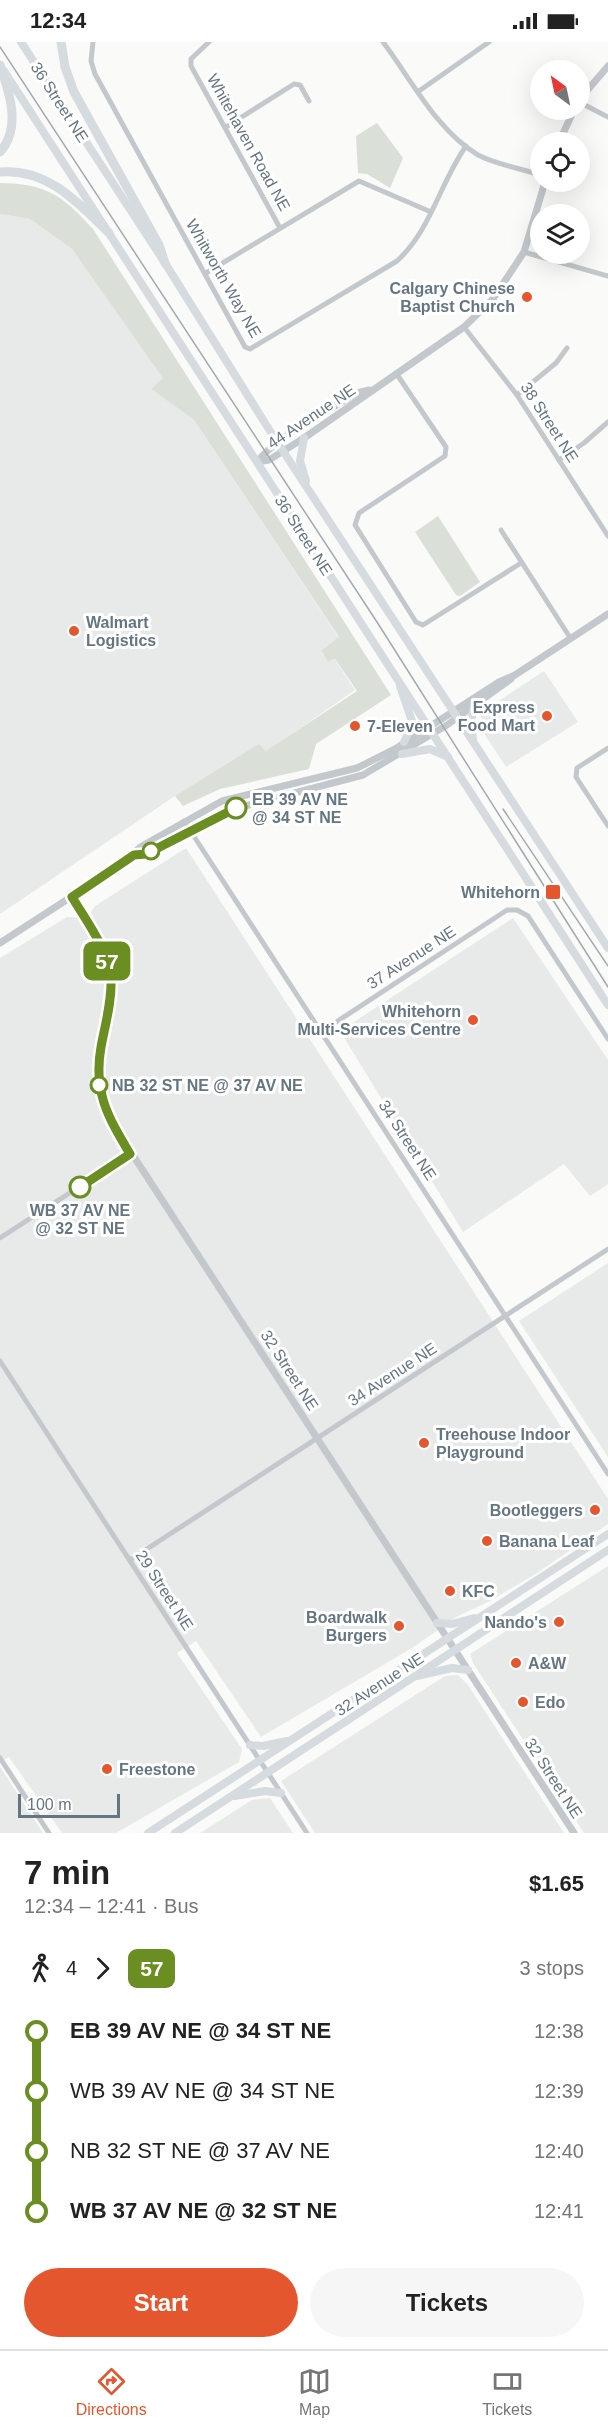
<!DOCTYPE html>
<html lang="en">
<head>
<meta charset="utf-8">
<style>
	body { margin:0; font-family:Arial,sans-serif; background:#f6f6f6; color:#222; height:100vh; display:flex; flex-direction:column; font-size:22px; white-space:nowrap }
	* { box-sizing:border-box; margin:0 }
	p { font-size:20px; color:#767676 }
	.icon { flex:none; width:33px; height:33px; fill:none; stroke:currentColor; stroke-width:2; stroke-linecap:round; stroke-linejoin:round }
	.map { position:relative; height:1791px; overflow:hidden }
	.sheet { display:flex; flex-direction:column; background:#fff; flex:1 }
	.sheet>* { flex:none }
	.badge { padding:0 12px; border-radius:9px; font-size:21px; line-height:39px }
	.needle { width:39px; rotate:327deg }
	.buttons { position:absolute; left:530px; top:18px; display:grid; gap:12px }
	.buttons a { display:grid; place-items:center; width:60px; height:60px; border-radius:50%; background:#fff; box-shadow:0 6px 24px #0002; font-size:30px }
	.scale { position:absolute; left:18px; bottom:15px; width:102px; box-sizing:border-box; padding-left:6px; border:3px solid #657683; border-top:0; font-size:16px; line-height:21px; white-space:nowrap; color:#657683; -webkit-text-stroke:4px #fff; paint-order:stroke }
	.map>.badge { position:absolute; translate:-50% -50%; box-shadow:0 0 0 3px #fff }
	.legs { display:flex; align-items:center; gap:9px; height:66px; padding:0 24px; font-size:20px }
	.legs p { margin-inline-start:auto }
	.headline { display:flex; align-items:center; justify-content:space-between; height:102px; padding:0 24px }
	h1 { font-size:33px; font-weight:700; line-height:45px }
	.action { display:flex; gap:12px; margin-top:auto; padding:12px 24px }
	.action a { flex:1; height:69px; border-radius:36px; background:#e4572e; color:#fff; font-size:24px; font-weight:700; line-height:69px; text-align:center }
	.action a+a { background:#f6f6f6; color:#222 }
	ul { padding:0 24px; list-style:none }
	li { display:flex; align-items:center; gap:21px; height:60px; font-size:22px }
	li i { display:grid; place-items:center; width:9px; height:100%; margin:0 8px; background:currentColor }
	li i::after { content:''; width:15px; height:15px; margin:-8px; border:4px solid; border-radius:50%; background:#fff }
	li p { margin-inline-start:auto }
	li:first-child i { background:linear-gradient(#0000 50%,currentColor 0) }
	li:last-child i { background:linear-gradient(currentColor 50%,#0000 0) }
	.status { display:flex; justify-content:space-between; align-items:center; height:42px; padding:0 30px; background:#fff; direction:ltr }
	.status svg { height:16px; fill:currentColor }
	.tabs { display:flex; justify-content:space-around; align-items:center; height:84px; border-top:2px solid #e0e0e0; background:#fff; font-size:16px; color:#767676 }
	.tabs a { display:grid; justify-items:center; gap:3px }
	.tabs .current { color:#e4572e }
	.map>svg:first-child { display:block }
	.built { fill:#e8e9e9 }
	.green { fill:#dadfd7 }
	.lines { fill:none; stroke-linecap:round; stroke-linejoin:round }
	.minor { stroke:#c3c8cc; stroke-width:5 }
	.tertiary { stroke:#c3c8cc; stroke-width:7 }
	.secondary { stroke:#d6dbdf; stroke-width:8 }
	.primary { stroke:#d6dbdf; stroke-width:9 }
	.tram { stroke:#a2aab0; stroke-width:1.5 }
	.line-1-casing { stroke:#fff; stroke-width:14 }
	.line-1 { stroke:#6b8e23; stroke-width:9 }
	.poi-dot { fill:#e4572e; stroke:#fff; stroke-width:2 }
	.stop-1-dot { fill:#fff; stroke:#6b8e23; stroke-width:3 }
	.labels { text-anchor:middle; stroke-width:6; stroke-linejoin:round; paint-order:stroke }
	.street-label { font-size:16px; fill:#657683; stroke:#fff }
	.poi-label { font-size:16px; font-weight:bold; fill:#657683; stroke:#fff; text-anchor:start }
	.stop-label { font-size:16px; font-weight:bold; fill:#657683; stroke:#fff; text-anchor:start }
</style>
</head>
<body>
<div class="status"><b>12:34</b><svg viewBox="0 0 49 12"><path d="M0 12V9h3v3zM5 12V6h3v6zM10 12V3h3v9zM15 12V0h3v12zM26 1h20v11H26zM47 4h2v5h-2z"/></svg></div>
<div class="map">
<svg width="608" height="1791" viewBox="0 0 608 1791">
	<rect width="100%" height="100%" fill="#fafaf8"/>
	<g class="built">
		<path d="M0 172 30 177 72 207 164 336 151 347 194 378 339 596 321 610 328 620 335 618 355 648 266 710 259 703 175 754 0 872Z"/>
		<path d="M544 629 578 680 506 725 485 693 481 674 485 668Z"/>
		<path d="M186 806 608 1457V1482L537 1531 490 1559 458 1574 412 1606 261 1695 196 1599 177 1611 242 1707 239 1720 116 1791H62L9 1715 0 1720V916L67 875 92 876 91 870 95 864Z"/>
		<path d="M513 876 608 1018V1142L590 1154 564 1122 463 1190 340 989Z"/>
		<path d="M608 1221V1415L519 1279Z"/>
		<path d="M608 1524V1791H584L473 1621 470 1612Z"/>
		<path d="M458 1633 468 1643 564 1791H315L281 1739 445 1634Z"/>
		<path d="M0 1725 6 1734 43 1791H0Z"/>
		<path d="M270 1756 293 1791H200L252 1758Z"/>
	</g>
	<g class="green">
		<path d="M377 81 403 116 390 146 367 132 358 131 356 94Z"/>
		<path d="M0 141C47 142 62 153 93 187L391 653 316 702 309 727 220 747 183 764 175 754 259 702 266 709 357 649 335 617 328 620 321 609 339 595 194 378 151 347 163 336 72 207 30 177 0 172Z"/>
		<path d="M438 474 480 540 460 554 456 553 415 490Z"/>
	</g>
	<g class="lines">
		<g class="minor">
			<path d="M93 0 91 19 95 32 245 305 250 307 397 219C431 188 440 141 466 104"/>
			<path d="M209 0 191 17V24L280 186"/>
			<path d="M383 0C411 37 437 89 478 113 497 123 520 126 540 133"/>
			<path d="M419 49 489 0"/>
			<path d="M579 60 608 75"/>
			<path d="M226 85 294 42 300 43 309 59"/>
			<path d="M524 210 608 234"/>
			<path d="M206 231 359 139 431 170"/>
			<path d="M464 285 517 353 608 494"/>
			<path d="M396 331 446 405 445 414 359 471 355 483 416 580 423 583 521 521"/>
			<path d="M517 353 556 321 567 306"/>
			<path d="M559 418 584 401 608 380"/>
			<path d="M501 488 571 597"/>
			<path d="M608 706 577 726 576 735 608 784"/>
			<path d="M184 779 608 1432"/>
			<path d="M321 990 507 868H517L528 874 608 997"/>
			<path d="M0 1196 130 1112"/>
			<path d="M0 1319 307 1791"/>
			<path d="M130 1518 608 1207"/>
			<path d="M0 1716 49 1791"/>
		</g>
		<g class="tertiary">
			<path d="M579 58 608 24"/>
			<path d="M559 100 574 68"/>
			<path d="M257 420 269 418 304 396 464 285 493 257 524 210 545 140"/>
			<path d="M257 420C278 393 327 370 357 351L369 348"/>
			<path d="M134 813 146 811 230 768 363 733 447 683 511 637"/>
			<path d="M72 855C87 880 109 907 111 937 115 995 82 1018 112 1081L574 1791"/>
			<path d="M0 901 105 833 142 804 222 759 357 726 395 707 499 640 515 633 608 572"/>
		</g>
		<g class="secondary">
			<path d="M21 0 165 221 270 389 608 906"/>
			<path d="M4 29 608 963"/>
			<path d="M304 396 300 419 306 439"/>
			<path d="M400 644 413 682 404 700"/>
			<path d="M473 697 471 678 474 665"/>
			<path d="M402 712 430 707 448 715"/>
			<path d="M437 1581 452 1582 474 1576"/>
			<path d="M417 1634 452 1626 468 1628"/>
			<path d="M250 1703 263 1704 287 1699"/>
			<path d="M235 1754 265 1749 281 1751"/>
			<path d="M148 1791 608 1492"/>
			<path d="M175 1791 608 1508"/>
		</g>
		<g class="primary">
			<path d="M61 0 65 25 74 50 159 203 165 221"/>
			<path d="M0 23C9 50 22 85 0 110"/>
			<path d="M0 130C48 126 78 161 109 191"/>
		</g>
		<g class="tram">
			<path d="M0 5 377 580 608 945"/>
			<path d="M503 767 608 924"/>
		</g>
	</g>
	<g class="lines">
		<g class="line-1-casing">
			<path id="line-1" d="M80 1145 130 1112C108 1075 93 1050 101 1005 105 983 112 960 111 937 108 907 87 880 72 855L134 813 146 812 236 766"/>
		</g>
		<use href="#line-1" class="line-1"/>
	</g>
	<g class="poi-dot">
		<circle cx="527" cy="255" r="6"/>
		<circle cx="74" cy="589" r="6"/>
		<circle cx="547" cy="674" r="6"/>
		<circle cx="355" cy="684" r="6"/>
		<rect x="545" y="842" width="16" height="16" rx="3"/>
		<circle cx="473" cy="978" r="6"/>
		<circle cx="424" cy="1401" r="6"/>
		<circle cx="595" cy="1468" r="6"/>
		<circle cx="487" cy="1499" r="6"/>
		<circle cx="450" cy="1549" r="6"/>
		<circle cx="559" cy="1580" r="6"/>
		<circle cx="399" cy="1584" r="6"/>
		<circle cx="516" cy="1621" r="6"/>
		<circle cx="523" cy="1660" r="6"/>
		<circle cx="107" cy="1727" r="6"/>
	</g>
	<g class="stop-1-dot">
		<circle cx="236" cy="766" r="10"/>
		<circle cx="151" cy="809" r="8"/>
		<circle cx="99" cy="1043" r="8"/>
		<circle cx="80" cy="1145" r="10"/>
	</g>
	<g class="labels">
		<g class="street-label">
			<text transform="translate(60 60) rotate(57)" y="6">36 Street NE</text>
			<text transform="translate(249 100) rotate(61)" y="6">Whitehaven Road NE</text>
			<text transform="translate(224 236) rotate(60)" y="6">Whitworth Way NE</text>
			<text transform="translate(311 374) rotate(-34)" y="6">44 Avenue NE</text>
			<text transform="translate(550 380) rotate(57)" y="6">38 Street NE</text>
			<text transform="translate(304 493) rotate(57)" y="6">36 Street NE</text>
			<text transform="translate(411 915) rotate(-33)" y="6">37 Avenue NE</text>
			<text transform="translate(408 1098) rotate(57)" y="6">34 Street NE</text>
			<text transform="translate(290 1328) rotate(57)" y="6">32 Street NE</text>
			<text transform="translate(392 1332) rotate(-33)" y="6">34 Avenue NE</text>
			<text transform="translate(165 1548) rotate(57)" y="6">29 Street NE</text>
			<text transform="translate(379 1642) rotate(-33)" y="6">32 Avenue NE</text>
			<text transform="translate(554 1736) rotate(57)" y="6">32 Street NE</text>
		</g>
		<g class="poi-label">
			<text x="515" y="252" text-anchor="end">Calgary Chinese<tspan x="515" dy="18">Baptist Church</tspan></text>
			<text x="86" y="586">Walmart<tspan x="86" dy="18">Logistics</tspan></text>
			<text x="535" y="671" text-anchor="end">Express<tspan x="535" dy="18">Food Mart</tspan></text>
			<text x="367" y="690">7-Eleven</text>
			<text x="540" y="856" text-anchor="end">Whitehorn</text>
			<text x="461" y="975" text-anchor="end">Whitehorn<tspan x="461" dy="18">Multi-Services Centre</tspan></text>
			<text x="436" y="1398">Treehouse Indoor<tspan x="436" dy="18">Playground</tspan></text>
			<text x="583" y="1474" text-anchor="end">Bootleggers</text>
			<text x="499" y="1505">Banana Leaf</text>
			<text x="462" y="1555">KFC</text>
			<text x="387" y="1581" text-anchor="end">Boardwalk<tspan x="387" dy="18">Burgers</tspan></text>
			<text x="547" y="1586" text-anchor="end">Nando's</text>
			<text x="528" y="1627">A&amp;W</text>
			<text x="535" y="1666">Edo</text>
			<text x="119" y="1733">Freestone</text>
		</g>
		<g class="stop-label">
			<text x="252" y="763">EB 39 AV NE<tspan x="252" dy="18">@ 34 ST NE</tspan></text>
			<text x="112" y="1049">NB 32 ST NE @ 37 AV NE</text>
			<text x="80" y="1174" text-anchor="middle">WB 37 AV NE<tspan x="80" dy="18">@ 32 ST NE</tspan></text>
		</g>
	</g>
</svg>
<div class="buttons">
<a><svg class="needle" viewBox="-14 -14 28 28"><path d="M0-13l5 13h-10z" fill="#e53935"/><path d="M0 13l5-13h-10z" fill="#767676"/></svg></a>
<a><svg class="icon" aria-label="locate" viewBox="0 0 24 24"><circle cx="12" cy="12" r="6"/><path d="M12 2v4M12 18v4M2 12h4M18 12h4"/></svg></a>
<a><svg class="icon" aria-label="layers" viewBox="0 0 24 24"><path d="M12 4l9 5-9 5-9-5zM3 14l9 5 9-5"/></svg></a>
</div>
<div class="scale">100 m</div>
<b class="badge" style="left:107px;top:919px;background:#6b8e23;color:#fff">57</b>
</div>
<section class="sheet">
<div class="headline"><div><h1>7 min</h1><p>12:34 – 12:41 · Bus</p></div><b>$1.65</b></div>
<div class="legs"><svg class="icon" aria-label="walk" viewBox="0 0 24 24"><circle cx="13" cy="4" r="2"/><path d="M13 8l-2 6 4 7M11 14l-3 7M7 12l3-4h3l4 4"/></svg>4<svg class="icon" aria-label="forward" viewBox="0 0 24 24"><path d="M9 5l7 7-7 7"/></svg><b class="badge" style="background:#6b8e23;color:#fff">57</b><p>3 stops</p></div>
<ul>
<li><i style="color:#6b8e23"></i><b>EB 39 AV NE @ 34 ST NE</b><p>12:38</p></li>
<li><i style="color:#6b8e23"></i><span>WB 39 AV NE @ 34 ST NE</span><p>12:39</p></li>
<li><i style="color:#6b8e23"></i><span>NB 32 ST NE @ 37 AV NE</span><p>12:40</p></li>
<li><i style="color:#6b8e23"></i><b>WB 37 AV NE @ 32 ST NE</b><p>12:41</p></li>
</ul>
<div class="action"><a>Start</a><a>Tickets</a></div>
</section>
<nav class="tabs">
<a class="current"><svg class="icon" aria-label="directions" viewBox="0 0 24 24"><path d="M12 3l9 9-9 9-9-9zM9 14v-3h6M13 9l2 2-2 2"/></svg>Directions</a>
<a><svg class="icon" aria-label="map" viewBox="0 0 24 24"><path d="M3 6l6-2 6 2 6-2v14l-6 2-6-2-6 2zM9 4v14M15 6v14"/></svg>Map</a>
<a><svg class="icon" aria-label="tickets" viewBox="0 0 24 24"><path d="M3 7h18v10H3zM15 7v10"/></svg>Tickets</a>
</nav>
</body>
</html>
